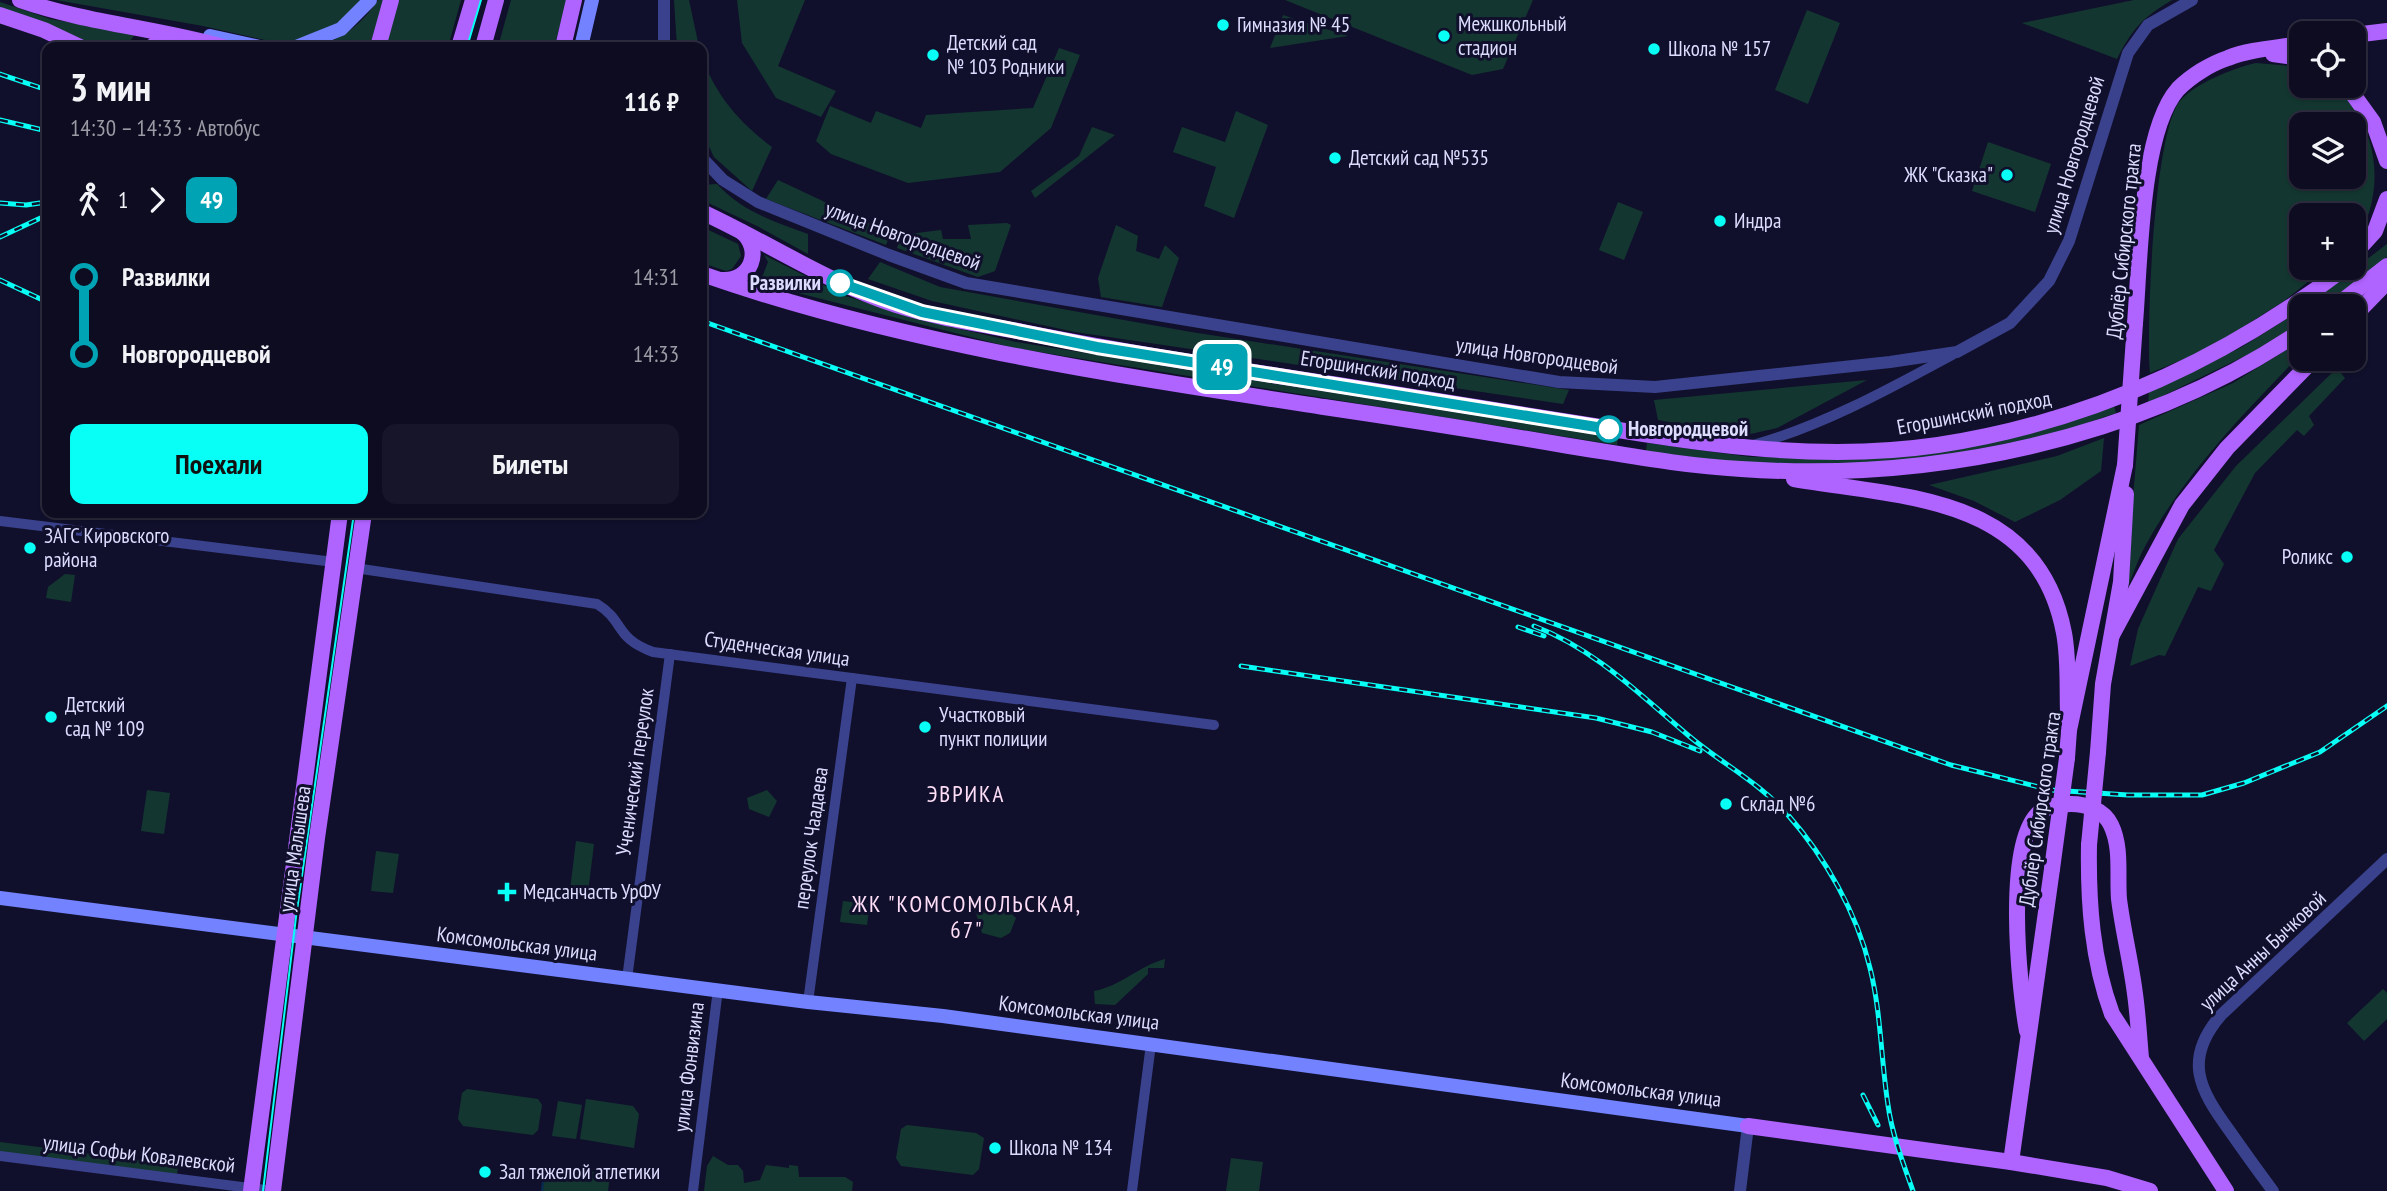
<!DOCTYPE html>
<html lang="ru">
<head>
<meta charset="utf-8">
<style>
	body { margin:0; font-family:"PT Sans Narrow",sans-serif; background:#16152a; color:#f1f3f6; height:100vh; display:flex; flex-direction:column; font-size:26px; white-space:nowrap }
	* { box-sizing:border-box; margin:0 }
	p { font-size:23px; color:#9a9ba5 }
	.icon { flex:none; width:38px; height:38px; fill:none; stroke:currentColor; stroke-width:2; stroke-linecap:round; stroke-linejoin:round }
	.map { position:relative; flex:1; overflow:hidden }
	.drawer { position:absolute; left:42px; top:42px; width:665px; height:476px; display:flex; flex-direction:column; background:#0d0c21; border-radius:14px; box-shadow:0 2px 5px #0004,0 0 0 2px #2d2c3f }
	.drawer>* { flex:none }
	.badge { padding:0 14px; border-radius:10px; font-size:24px; line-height:46px }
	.controls { position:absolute; left:2289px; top:21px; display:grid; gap:14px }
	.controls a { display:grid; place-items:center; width:77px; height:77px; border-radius:14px; background:#0d0c21; box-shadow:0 2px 5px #0004,0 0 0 2px #2d2c3f; font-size:35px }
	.map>.badge { position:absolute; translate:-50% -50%; box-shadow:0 0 0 4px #fff }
	.legs { display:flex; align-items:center; gap:10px; height:77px; padding:0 28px; font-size:23px }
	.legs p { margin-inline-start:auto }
	.summary { display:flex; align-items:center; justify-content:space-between; height:119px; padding:0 28px }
	h1 { font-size:38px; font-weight:700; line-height:52px }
	.button { display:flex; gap:14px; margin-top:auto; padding:14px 28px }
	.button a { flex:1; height:80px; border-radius:14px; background:#08fff6; color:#111; font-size:28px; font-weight:700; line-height:80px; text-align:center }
	.button a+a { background:#16152a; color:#f1f3f6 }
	ul { padding:0 28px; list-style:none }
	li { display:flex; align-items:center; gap:24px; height:77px; font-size:26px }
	li i { display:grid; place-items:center; width:10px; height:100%; margin:0 9px; background:currentColor }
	li i::after { content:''; width:18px; height:18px; margin:-9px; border:5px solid; border-radius:50%; background:#0d0c21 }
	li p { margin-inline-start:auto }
	li:first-child i { background:linear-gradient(#0000 50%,currentColor 0) }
	li:last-child i { background:linear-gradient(currentColor 50%,#0000 0) }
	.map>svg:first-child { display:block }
	.green { fill:#133730; fill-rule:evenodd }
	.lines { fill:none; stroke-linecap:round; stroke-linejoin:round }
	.stream { stroke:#092b4d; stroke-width:2.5 }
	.minor { stroke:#3a428d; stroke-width:10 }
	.tertiary { stroke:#3a428d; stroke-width:12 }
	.secondary { stroke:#7382ff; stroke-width:14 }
	.primary { stroke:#af63ff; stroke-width:16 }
	.tram { stroke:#08fff6; stroke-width:2 }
	.rail-casing { stroke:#08fff6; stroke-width:5 }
	.rail { stroke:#11102c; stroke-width:2.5; stroke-dasharray:8; stroke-linecap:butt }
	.primary-bridge { stroke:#af63ff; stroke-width:16 }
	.line-1-casing { stroke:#fff; stroke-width:16 }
	.line-1 { stroke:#00a3b4; stroke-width:10 }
	.poi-dot { fill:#08fff6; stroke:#11102c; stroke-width:2.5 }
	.stop-1-dot { fill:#fff; stroke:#00a3b4; stroke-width:3.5 }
	.labels { text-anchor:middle; stroke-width:6; stroke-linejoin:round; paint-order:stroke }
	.poi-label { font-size:21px; fill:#dcdcff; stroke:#11102c; text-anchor:start }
	.street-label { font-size:21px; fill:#dcdcff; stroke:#11102c }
	.stop-label { font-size:21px; font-weight:bold; fill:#dcdcff; stroke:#11102c; text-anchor:end }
	.neighbourhood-label { font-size:23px; letter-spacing:2px; fill:#ffdef7; stroke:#11102c }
</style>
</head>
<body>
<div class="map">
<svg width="2387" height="1191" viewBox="0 0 2387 1191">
	<rect width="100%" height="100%" fill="#11102c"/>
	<g class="green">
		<path d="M56 0H364L337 26 282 44 203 26Z"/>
		<path d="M378 0H384L371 47H316C344 38 362 24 378 0Z"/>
		<path d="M399 0H461L448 47H386V39Z"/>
		<path d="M511 0H567L554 47H498Z"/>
		<path d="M674 0H689L699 47H677Z"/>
		<path d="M737 0H805L778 66 836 91 821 117 776 98 742 43Z"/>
		<path d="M1285 0H1533L1503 69 1472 75Z"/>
		<path d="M2134 0H2172C2143 17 2132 29 2117 59L2022 23Z"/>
		<path d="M0 2 50 19 135 34 126 47H94L48 25 0 9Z"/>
		<path d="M1807 10 1840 23 1808 104 1775 90Z"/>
		<path d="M1283 15 1348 36 1270 48Z"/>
		<path d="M1059 48 1080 55 1051 128 1000 172 908 183 831 154 816 141 830 106 871 123 876 111 921 128 926 115 1033 108Z"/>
		<path d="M702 57C716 96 739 122 772 147L752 191 714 157 702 132Z"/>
		<path d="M2256 63 2301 67V86H2335C2380 126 2387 196 2354 243V215H2301V268H2325L2284 301 2208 349 2150 373C2146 328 2154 132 2180 101 2195 83 2234 68 2256 63ZM2301 124H2354V177H2301Z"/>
		<path d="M1236 111 1268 125 1234 218 1204 206 1216 167 1173 152 1182 127 1225 142Z"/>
		<path d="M1092 127 1115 135 1035 198 1031 191 1079 156Z"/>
		<path d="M1988 142 2051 164 2035 212 1972 191Z"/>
		<path d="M778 180 891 233 886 245 766 199Z"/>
		<path d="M717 184C741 211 775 222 808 234V254L757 226 702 200V185Z"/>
		<path d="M1618 202 1643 212 1624 260 1599 250Z"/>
		<path d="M1007 223 1011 225 995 271 978 277 897 248 901 235 941 230 943 239H971L968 225Z"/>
		<path d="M1116 225 1138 236 1136 251 1159 259 1165 245 1179 258 1162 307 1101 297 1098 278Z"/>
		<path d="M702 227 738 244 741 256 732 269 726 271 702 263Z"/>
		<path d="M2387 244V257L2324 306H2306Z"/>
		<path d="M764 255 845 296 929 322 1016 342 1618 438 1617 445 1014 348 755 282 763 275 768 262Z"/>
		<path d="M880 262 940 287 1191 332 1569 390 1563 404 1075 332 932 301 868 279Z"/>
		<path d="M2301 310V322L2253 352 2148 403 2149 392 2242 347Z"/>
		<path d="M2301 341V354C2245 412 2188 470 2148 541 2138 558 2132 577 2125 595L2139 425 2233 383Z"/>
		<path d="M2337 368 2345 378 2309 416 2314 425 2304 436 2297 430 2255 473 2214 550 2224 564 2211 591 2198 587 2165 656 2159 655 2130 666 2138 629 2178 539 2236 466Z"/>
		<path d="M1867 380 1777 428 1746 435 1658 420 1654 400Z"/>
		<path d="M2114 406 2116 413 2054 434 1911 462 1750 465 1646 451 1647 443 1750 457 1865 458Z"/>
		<path d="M2104 438 2101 471 2060 500 2015 522 1974 501 1929 485 2057 456Z"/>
		<path d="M65 574 75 575 71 602 46 598 48 587Z"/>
		<path d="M147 790 170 793 164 834 141 831Z"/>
		<path d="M767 790 777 801 769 817 749 809 747 798Z"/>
		<path d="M576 841 594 844 588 892 570 890Z"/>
		<path d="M376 851 399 854 393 893 371 891Z"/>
		<path d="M843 901 870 904 867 925 840 922Z"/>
		<path d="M1000 904 1016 918 1010 933 1001 938 982 933 975 910 980 905Z"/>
		<path d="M1165 959 1164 968H1148V974L1115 1005 1095 1004 1094 991C1121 986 1139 966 1165 959Z"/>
		<path d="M2383 989 2387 993V1019L2364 1041 2347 1023Z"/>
		<path d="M467 1089 538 1099 542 1105 538 1130 533 1135 463 1126 458 1119 462 1093Z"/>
		<path d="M586 1099 633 1106 639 1114 634 1148 580 1139Z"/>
		<path d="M558 1101 582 1105 576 1139 552 1136Z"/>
		<path d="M907 1125 976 1133 984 1138 979 1169 973 1175 901 1166 896 1158 901 1129Z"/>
		<path d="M0 1142 178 1165 177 1175 0 1153Z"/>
		<path d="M713 1156 728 1165H738L743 1171 744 1183 760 1180 766 1165 789 1168V1165L798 1166 799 1177H845L853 1182 852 1191H704L707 1166Z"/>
		<path d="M1231 1158 1263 1162 1259 1191H1226Z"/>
		<path d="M546 1165 610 1174 608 1191H542Z"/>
	</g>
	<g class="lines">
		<path class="stream" d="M542 1191 545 1166"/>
		<g class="minor">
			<path d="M1753 445C1822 426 1889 389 1952 355"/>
			<path d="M0 521 334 562"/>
			<path d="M355 568 597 604C625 621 614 638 653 652L1214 725"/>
			<path d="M627 979 670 654"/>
			<path d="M808 1002 852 678"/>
			<path d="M0 1156 274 1191"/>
			<path d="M693 1191 718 989"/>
			<path d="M1132 1191 1151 1044"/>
		</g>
		<g class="tertiary">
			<path d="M664 47V0"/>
			<path d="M702 158 723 180 758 202 889 255 966 283 1559 382 1655 387 1890 362 1957 352 2010 323 2049 281 2069 241 2128 53 2148 25 2192 0"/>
			<path d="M1740 1191 1748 1126"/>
			<path d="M2273 1191C2258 1171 2243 1150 2229 1130 2199 1089 2183 1059 2221 1015L2387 859"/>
		</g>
		<g class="secondary">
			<path d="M210 36 260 47"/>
			<path d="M296 47 341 29 370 0"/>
			<path d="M581 47 592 0"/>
			<path d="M0 898 808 1002 943 1016 1748 1126"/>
		</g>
		<g class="primary">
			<path d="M20 0C86 23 156 28 223 47"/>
			<path d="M0 15 44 30 80 47"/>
			<path d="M2354 35 2387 31"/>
			<path d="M152 47 164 37H175"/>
			<path d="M378 47 391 0"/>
			<path d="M459 47 473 0"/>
			<path d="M483 47 496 0"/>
			<path d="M563 47 574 0"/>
			<path d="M2273 54 2301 58"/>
			<path d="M2347 86 2373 122 2387 161"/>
			<path d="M702 212C767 242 828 283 896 305 937 318 981 324 1023 332 1128 353 1233 369 1338 385 1424 398 1509 412 1594 426 1707 445 1823 462 1938 445 2089 422 2224 360 2345 268"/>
			<path d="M2354 254 2375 231 2387 199"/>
			<path d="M702 274C903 344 1114 375 1324 407 1406 419 1487 432 1569 446 1626 455 1683 466 1741 469 1934 482 2140 440 2301 331"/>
			<path d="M722 280C751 282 763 250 742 232"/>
			<path d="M2336 306 2387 266"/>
			<path d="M2354 316 2387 282"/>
			<path d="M2135 323C2140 265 2140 132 2178 89 2191 76 2210 64 2228 58 2250 49 2277 48 2301 44"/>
			<path d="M1794 479C1905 498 2038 495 2064 633 2070 665 2066 698 2069 730"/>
			<path d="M2112 635 2182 505 2227 448 2314 359"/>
			<path d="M2098 752 2103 684 2121 582 2126 494"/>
			<path d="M2067 758 2069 730 2125 465"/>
			<path d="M2089 845C2088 902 2092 960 2112 1014L2226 1191"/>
			<path d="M2027 1031C2019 987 2004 841 2040 812 2048 806 2061 804 2071 804 2086 804 2104 810 2111 825 2122 848 2117 875 2119 899 2123 931 2131 962 2135 994 2138 1015 2139 1036 2141 1058"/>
			<path d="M1748 1126 2011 1162 2107 1178 2150 1191"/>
			<path d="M2011 1162 2052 869"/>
			<path d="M251 1191 340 513"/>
			<path d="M273 1191 317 838 364 513"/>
		</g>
		<g class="tram">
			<path d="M467 47 481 0"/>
			<path d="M263 1191 296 917 354 513"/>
		</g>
		<g class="rail-casing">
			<g id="rail">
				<path d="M0 74 47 90"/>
				<path d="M0 120 47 131"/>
				<path d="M0 203 26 205 47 202"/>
				<path d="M0 237 47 215"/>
				<path d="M0 280 47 302"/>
				<path d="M702 321 1951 765 2051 790 2128 795H2202L2244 783 2320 752 2387 706"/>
				<path d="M1534 626C1595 649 1640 695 1689 736 1721 763 1760 783 1788 815 1825 857 1857 913 1870 968 1881 1012 1881 1060 1888 1105 1892 1134 1903 1163 1913 1191"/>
				<path d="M1518 627 1544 636"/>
				<path d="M1241 666 1596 718 1652 732 1700 751"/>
				<path d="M1863 1095 1878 1125"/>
			</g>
		</g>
		<use href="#rail" class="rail"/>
		<g class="primary-bridge">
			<path d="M2125 465 2135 323"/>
			<path d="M2089 845 2098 752"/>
			<path d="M2052 869 2067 758"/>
		</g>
	</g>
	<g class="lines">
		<g class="line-1-casing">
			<path id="line-1" d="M840 283 922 312 1097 347 1609 429"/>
		</g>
		<use href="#line-1" class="line-1"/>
	</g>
	<g class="poi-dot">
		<circle cx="1223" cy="25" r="7"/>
		<circle cx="1444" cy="36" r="7"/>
		<circle cx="1654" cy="49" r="7"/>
		<circle cx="933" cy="55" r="7"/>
		<circle cx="1335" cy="158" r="7"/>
		<circle cx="2007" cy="175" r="7"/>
		<circle cx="1720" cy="221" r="7"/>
		<circle cx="30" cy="548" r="7"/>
		<circle cx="2347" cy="557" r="7"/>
		<circle cx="51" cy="717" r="7"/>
		<circle cx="925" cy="727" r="7"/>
		<circle cx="1726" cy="804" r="7"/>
		<path d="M503.5 881.5h7v7h7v7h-7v7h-7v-7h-7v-7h7z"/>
		<circle cx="995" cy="1148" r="7"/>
		<circle cx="485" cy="1172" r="7"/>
	</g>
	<g class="stop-1-dot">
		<circle cx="840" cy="283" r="12"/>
		<circle cx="1609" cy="429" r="12"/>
	</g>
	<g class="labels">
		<g class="poi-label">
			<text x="1458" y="31">Межшкольный<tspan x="1458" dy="24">стадион</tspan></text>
			<text x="1237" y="32">Гимназия № 45</text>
			<text x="947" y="50">Детский сад<tspan x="947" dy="24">№ 103 Родники</tspan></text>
			<text x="1668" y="56">Школа № 157</text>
			<text x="1349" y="165">Детский сад №535</text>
			<text x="1993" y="182" text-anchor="end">ЖК "Сказка"</text>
			<text x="1734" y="228">Индра</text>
			<text x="44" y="543">ЗАГС Кировского<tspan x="44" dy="24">района</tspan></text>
			<text x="2333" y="564" text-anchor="end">Роликс</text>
			<text x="65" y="712">Детский<tspan x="65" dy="24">сад № 109</tspan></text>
			<text x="939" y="722">Участковый<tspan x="939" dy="24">пункт полиции</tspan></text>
			<text x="1740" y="811">Склад №6</text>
			<text x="523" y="899">Медсанчасть УрФУ</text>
			<text x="1009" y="1155">Школа № 134</text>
			<text x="499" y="1179">Зал тяжелой атлетики</text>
		</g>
		<g class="street-label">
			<text transform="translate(2074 155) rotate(-73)" y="7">улица Новгородцевой</text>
			<text transform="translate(903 236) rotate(20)" y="7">улица Новгородцевой</text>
			<text transform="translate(2124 241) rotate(-84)" y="7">Дублёр Сибирского тракта</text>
			<text transform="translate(1537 356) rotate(8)" y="7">улица Новгородцевой</text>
			<text transform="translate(1378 370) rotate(9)" y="7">Егоршинский подход</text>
			<text transform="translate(1974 413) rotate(-11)" y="7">Егоршинский подход</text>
			<text transform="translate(777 649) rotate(8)" y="7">Студенческая улица</text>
			<text transform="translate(635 772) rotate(-82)" y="7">Ученический переулок</text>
			<text transform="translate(2040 809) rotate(-82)" y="7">Дублёр Сибирского тракта</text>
			<text transform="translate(811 838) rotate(-82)" y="7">переулок Чаадаева</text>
			<text transform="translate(295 849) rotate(-82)" y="7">улица Малышева</text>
			<text transform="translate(517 944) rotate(7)" y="7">Комсомольская улица</text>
			<text transform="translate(2263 951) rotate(-43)" y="7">улица Анны Бычковой</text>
			<text transform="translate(1079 1013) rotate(7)" y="7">Комсомольская улица</text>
			<text transform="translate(689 1067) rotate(-83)" y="7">улица Фонвизина</text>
			<text transform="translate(1641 1090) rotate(7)" y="7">Комсомольская улица</text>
			<text transform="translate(139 1154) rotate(7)" y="7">улица Софьи Ковалевской</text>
		</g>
		<g class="stop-label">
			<text x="821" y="290">Развилки</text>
			<text x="1628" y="436" text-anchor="start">Новгородцевой</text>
		</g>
		<g class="neighbourhood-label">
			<text x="966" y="802">ЭВРИКА</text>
			<text x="967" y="912">ЖК "КОМСОМОЛЬСКАЯ,<tspan x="967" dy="26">67"</tspan></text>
		</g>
	</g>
</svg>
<div class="controls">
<a><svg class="icon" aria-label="locate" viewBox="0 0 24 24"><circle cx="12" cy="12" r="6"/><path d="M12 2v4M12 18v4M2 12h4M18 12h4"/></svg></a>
<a><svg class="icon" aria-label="layers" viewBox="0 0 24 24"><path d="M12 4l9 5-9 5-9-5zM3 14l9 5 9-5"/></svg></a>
<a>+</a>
<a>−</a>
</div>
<b class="badge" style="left:1222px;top:367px;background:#00a3b4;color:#fff">49</b>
<section class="drawer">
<div class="summary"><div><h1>3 мин</h1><p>14:30 – 14:33 · Автобус</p></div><b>116 ₽</b></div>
<div class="legs"><svg class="icon" aria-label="walk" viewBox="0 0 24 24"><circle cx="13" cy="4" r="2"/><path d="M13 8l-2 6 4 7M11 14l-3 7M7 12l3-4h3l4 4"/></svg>1<svg class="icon" aria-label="forward" viewBox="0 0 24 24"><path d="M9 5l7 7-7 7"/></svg><b class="badge" style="background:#00a3b4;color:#fff">49</b></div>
<ul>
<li><i style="color:#00a3b4"></i><b>Развилки</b><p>14:31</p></li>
<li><i style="color:#00a3b4"></i><b>Новгородцевой</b><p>14:33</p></li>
</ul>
<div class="button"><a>Поехали</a><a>Билеты</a></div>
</section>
</div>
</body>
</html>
